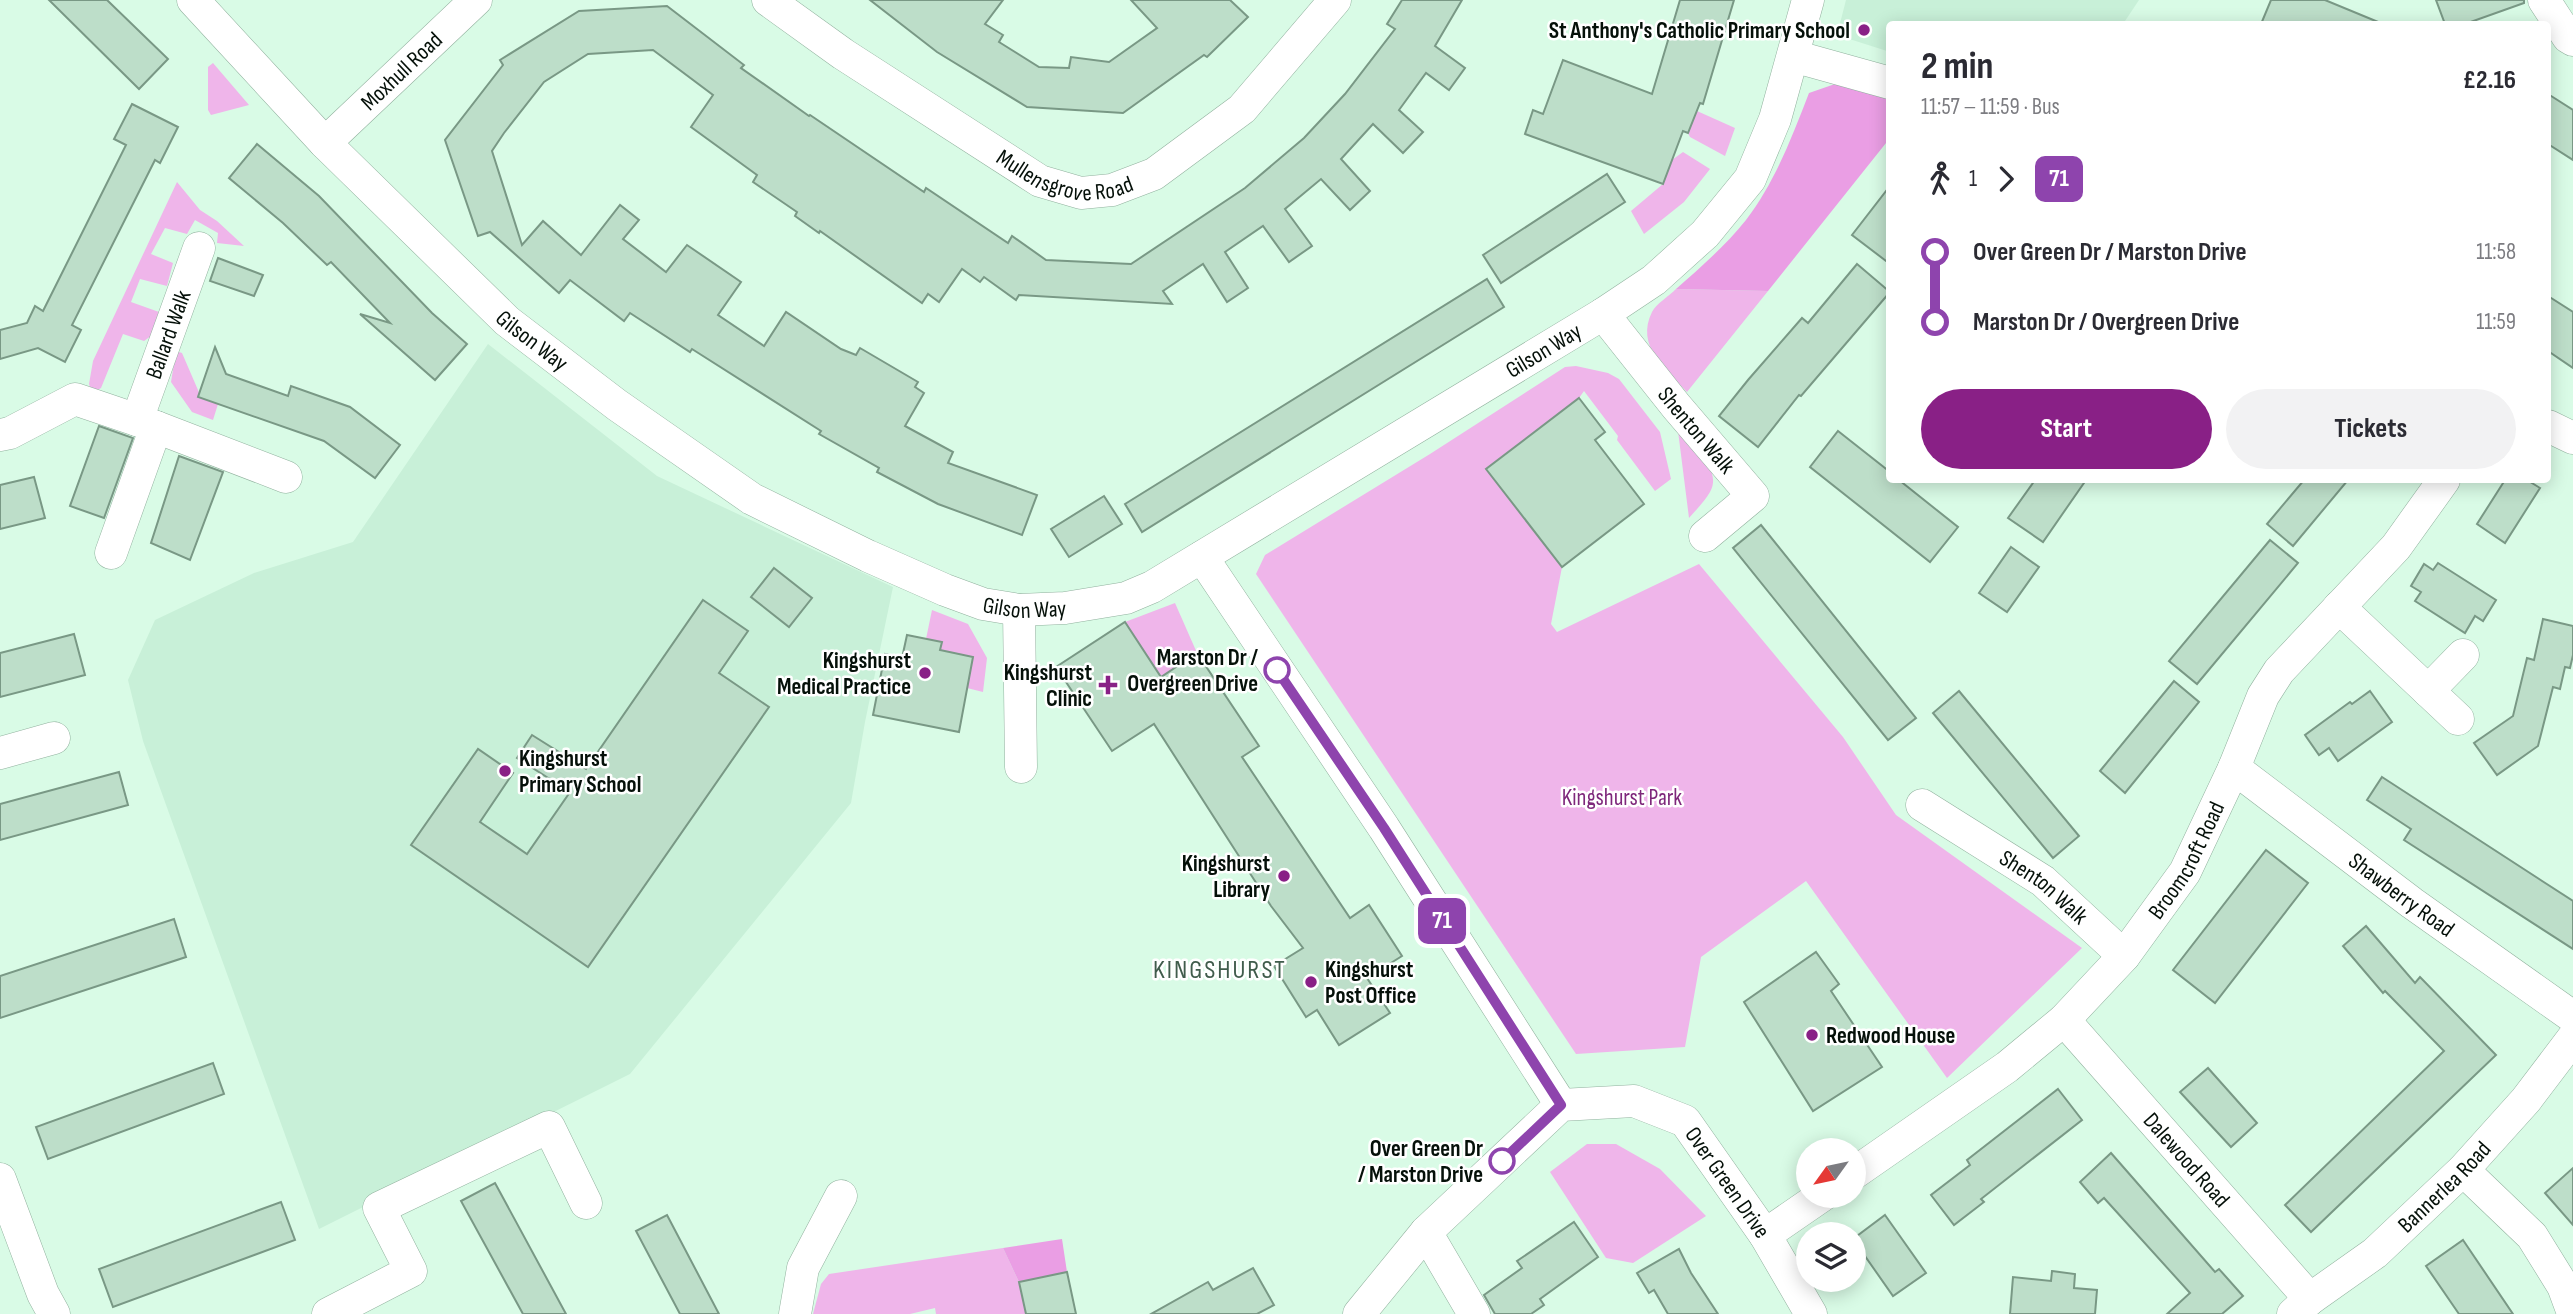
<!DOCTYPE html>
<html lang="en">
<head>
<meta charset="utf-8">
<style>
	body { margin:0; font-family:"Sofia Sans Condensed",sans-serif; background:#f2f2f3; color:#2b2b33; height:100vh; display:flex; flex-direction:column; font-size:26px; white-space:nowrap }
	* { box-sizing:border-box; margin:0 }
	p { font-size:23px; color:#7c7c81 }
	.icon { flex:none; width:38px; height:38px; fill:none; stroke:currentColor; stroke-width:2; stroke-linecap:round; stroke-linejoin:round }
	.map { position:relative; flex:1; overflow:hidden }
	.side { position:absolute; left:1886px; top:21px; width:665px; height:462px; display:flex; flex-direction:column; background:#fff; border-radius:7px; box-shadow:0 4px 18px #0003 }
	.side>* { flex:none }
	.badge { padding:0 14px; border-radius:10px; font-size:24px; line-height:46px }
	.needle { width:46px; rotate:237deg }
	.fabs { position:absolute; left:1796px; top:1138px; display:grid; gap:14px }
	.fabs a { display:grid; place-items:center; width:70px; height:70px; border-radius:50%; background:#fff; box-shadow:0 4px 18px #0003; font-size:35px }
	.map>.badge { position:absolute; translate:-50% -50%; box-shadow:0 0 0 4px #fff }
	.legs { display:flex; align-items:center; gap:10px; height:77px; padding:0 35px; font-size:23px }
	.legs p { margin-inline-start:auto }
	.headline { display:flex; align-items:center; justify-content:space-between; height:119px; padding:0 35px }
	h1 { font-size:38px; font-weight:700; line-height:52px }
	.primary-button { display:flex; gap:14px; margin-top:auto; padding:14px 35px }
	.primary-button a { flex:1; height:80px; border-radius:42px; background:#892086; color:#fff; font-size:28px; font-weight:700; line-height:80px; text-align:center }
	.primary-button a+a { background:#f2f2f3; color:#2b2b33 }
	ul { padding:0 35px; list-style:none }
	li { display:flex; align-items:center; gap:24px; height:70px; font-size:26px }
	li i { display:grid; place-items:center; width:10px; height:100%; margin:0 9px; background:currentColor }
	li i::after { content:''; width:18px; height:18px; margin:-9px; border:5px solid; border-radius:50%; background:#fff }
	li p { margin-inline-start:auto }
	li:first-child i { background:linear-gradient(#0000 50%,currentColor 0) }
	li:last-child i { background:linear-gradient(currentColor 50%,#0000 0) }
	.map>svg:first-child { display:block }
	.built { fill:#c8f0d8 }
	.green { fill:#efb5ea }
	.forest { fill:#ea9ee4 }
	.building { fill:#bddec9; stroke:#799885; stroke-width:2 }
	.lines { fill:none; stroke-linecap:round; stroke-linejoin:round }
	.minor-casing { stroke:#91b19e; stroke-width:33 }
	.minor { stroke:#fff; stroke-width:32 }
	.line-1-casing { stroke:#fff; stroke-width:16 }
	.line-1 { stroke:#8e44ad; stroke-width:10 }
	.poi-dot { fill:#892086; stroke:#fff; stroke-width:2.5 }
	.stop-1-dot { fill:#fff; stroke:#8e44ad; stroke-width:3.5 }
	.labels { text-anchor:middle; stroke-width:5; stroke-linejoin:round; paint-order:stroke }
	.poi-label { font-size:23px; font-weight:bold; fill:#051009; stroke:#fff; text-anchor:end }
	.street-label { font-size:23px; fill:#051009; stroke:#fff }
	.stop-label { font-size:23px; font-weight:bold; fill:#051009; stroke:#fff; text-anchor:end }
	.park-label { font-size:23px; fill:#7e277b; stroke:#fff }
	.quarter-label { font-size:26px; letter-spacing:2px; fill:#405d4c; stroke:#fff }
</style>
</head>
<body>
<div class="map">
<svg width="2573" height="1314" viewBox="0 0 2573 1314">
	<rect width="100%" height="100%" fill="#d9fbe6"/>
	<g class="built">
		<path d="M1846 0H2139L2123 24H1890V52L1837 35Z"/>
		<path d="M488 344 657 476 893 587 865 722 851 803 630 1074 319 1229 143 741 128 680 155 620 254 573 353 542Z"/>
	</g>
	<g class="green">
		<path d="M213 63 249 105 211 115 208 110V67Z"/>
		<path d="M1697 111 1735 128 1725 156 1690 137 1688 133Z"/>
		<path d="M1683 152 1710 169 1684 202 1644 234 1631 211 1663 184 1672 160Z"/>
		<path d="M177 182 200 210 217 221 244 246 217 243 218 233 195 220 187 234 165 228 151 254 173 263 167 286 140 279 131 302 159 312 151 336 144 341 123 334 101 388 92 393 89 384 93 361Z"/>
		<path d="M1676 289 1768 291 1687 392C1666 370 1635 346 1652 312 1656 304 1669 296 1676 289Z"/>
		<path d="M176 351 182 353 201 397 218 404 213 420 192 412 171 382Z"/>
		<path d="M1576 366 1608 373 1619 379 1660 432 1671 479 1655 491 1617 440 1618 436 1584 391 1579 398 1487 469 1562 567 1551 624 1557 632 1699 564 1843 737 1896 815 2082 948 1947 1078 1806 881 1701 957 1685 1047 1576 1054 1256 574 1265 555 1430 454 1565 367Z"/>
		<path d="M1678 431C1692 446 1723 469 1710 492 1705 501 1696 510 1689 518Z"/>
		<path d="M1175 603 1197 653 1161 677 1125 622Z"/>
		<path d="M932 610 968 624 987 658 983 692 967 688 973 657 940 650 941 642 926 639Z"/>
		<path d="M1587 1144H1616L1660 1169 1706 1216 1633 1263 1606 1258 1550 1172Z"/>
		<path d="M1003 1248 1019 1282 1026 1314H936L935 1308 910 1314H813L821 1284 829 1274Z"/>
	</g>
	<g class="forest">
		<path d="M1835 84 1890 99V138L1768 291 1676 289C1700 268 1726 245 1746 220 1775 182 1792 137 1809 93Z"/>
		<path d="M1062 1239 1067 1272 1019 1282 1003 1248Z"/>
	</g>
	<g class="building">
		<path d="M49 0H107L168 59 139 89Z"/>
		<path d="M870 0H1003L985 24 1003 35 999 42 1039 67 1069 68 1071 57 1109 62 1157 28 1131 0H1230L1248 17 1207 57 1204 55 1123 113 1027 107 937 52Z"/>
		<path d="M1402 0H1462L1435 46 1465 68 1449 90 1426 73 1399 110 1423 132 1403 153 1373 124 1341 159 1370 191 1350 210 1321 179 1285 209 1312 246 1289 262 1263 226 1225 252 1248 288 1227 302 1203 264 1163 291 1172 304 1019 295 1016 300 984 277 980 282 962 269 939 302 928 294 922 303 820 231 819 233 795 216 797 212 753 182 757 175 691 127 713 95 653 50 588 54 544 82 504 133 492 151 522 245 543 221 581 255 620 205 639 220 623 239 666 272 687 245 741 282 718 315 764 346 786 312 841 349 856 355 860 348 918 382 915 387 924 393 905 426 953 452 948 463 1037 495 1022 535 938 504 877 472 879 468 819 434 821 431 692 349 690 352 630 313 624 321 570 280 559 293 490 232 478 236 445 140 503 65 500 60 579 11 667 6 744 65 741 68 809 116 810 115 924 192 926 188 1008 243 1012 236 1046 260 1131 264 1245 188 1304 138 1345 94 1395 29 1387 24Z"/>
		<path d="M1680 0H1734L1703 104 1700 103 1688 133 1683 131 1663 184 1525 134 1533 110 1543 114 1563 60 1652 94Z"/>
		<path d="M2271 0H2325L2383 24H2261Z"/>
		<path d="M2436 0H2524V3L2465 24H2445Z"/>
		<path d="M2548 94 2573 110V160L2548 144Z"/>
		<path d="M132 104 178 127 160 163 155 160 72 325 81 330 65 362 38 348 0 359V330L27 323 35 306 43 311 126 145 114 139Z"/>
		<path d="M257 144 319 196 432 313 467 344 435 380 360 314 390 323 331 262 327 265 283 223 229 178Z"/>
		<path d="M1607 174 1625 202 1501 283 1483 255Z"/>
		<path d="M1890 186V264L1852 235Z"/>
		<path d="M218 258 263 275 254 296 210 281Z"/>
		<path d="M1857 264 1890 292 1801 396 1799 395 1758 447 1719 416 1748 380 1802 318 1808 323Z"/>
		<path d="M1487 279 1504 307 1142 532 1125 504Z"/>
		<path d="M2548 296 2573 312V368L2548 351Z"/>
		<path d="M215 347 226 374 288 396 291 386 350 407 400 445 375 478 324 441 198 397Z"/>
		<path d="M1579 398 1605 432 1595 440 1644 504 1562 567 1486 469Z"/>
		<path d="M99 426 133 438 104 518 70 506Z"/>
		<path d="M1838 431 1890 472V480H1899L1958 527 1930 562 1810 467Z"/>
		<path d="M179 456 223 472 190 560 151 543Z"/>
		<path d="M34 477 45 518 0 529V485Z"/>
		<path d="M2035 480H2086L2043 542 2008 518Z"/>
		<path d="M2304 480H2348L2293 546 2267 524Z"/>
		<path d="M2505 480H2527L2540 488 2505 543 2477 524Z"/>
		<path d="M1104 496 1122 524 1069 557 1051 529Z"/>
		<path d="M1761 525 1916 718 1888 740 1733 548Z"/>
		<path d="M2270 540 2298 563 2197 684 2169 661Z"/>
		<path d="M2011 547 2039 567 2007 612 1979 593Z"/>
		<path d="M2438 563 2496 600 2483 621 2475 616 2465 633 2415 601 2421 592 2411 586 2424 564 2433 570Z"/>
		<path d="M774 568 812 598 789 627 751 597Z"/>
		<path d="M703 600 748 631 719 673 769 707 588 967 411 845 478 749 513 773 480 822 527 854 570 792 517 758 532 735 586 769Z"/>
		<path d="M2543 619 2573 626V655L2570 668 2565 667 2560 689 2553 687 2538 746 2497 775 2474 743 2513 716 2527 658 2534 660Z"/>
		<path d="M1125 622 1161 677 1197 653 1259 746 1242 757 1350 918 1369 905 1402 956 1367 978 1390 1013 1339 1045 1317 1010 1306 1017 1274 966 1303 948 1271 906 1154 724 1112 751 1056 667Z"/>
		<path d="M74 634 85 675 0 697V653Z"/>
		<path d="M907 635 942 642 940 650 973 657 959 732 873 715 885 654 902 658Z"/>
		<path d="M2174 681 2199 702 2125 793 2100 771Z"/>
		<path d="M1959 691 2079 836 2053 858 1933 713Z"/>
		<path d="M2370 691 2392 722 2338 761 2329 748 2319 755 2305 735 2350 702 2352 704Z"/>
		<path d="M119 772 128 805 0 840V804Z"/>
		<path d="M2382 777 2573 901V949L2404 840 2411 829 2367 800Z"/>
		<path d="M2266 850 2308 883 2215 1003 2173 970Z"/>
		<path d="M174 919 186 957 0 1018V976Z"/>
		<path d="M2366 926 2415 983 2420 977 2496 1055 2311 1232 2285 1205 2444 1051 2385 991 2383 993 2343 946Z"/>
		<path d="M1816 952 1839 984 1831 991 1882 1067 1813 1111 1744 1002Z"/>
		<path d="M213 1063 224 1094 48 1159 36 1127Z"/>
		<path d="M2208 1068 2257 1123 2231 1147 2180 1092Z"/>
		<path d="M2058 1089 2082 1120 1981 1199 1984 1202 1954 1225 1931 1195 1970 1165 1967 1160Z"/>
		<path d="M2111 1153 2215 1272 2219 1269 2243 1296 2222 1314H2167L2190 1293 2104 1198 2098 1203 2080 1182Z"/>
		<path d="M2573 1168V1225L2545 1193Z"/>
		<path d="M495 1183 566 1314H523L461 1201Z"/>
		<path d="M281 1202 295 1240 113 1307 99 1269Z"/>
		<path d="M667 1215 719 1314H680L636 1231Z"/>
		<path d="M1885 1215 1926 1273 1893 1296 1853 1239Z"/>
		<path d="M1574 1222 1598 1257 1540 1299 1544 1305 1531 1314H1495L1484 1295 1522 1268 1517 1261Z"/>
		<path d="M2463 1240 2513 1314H2459L2426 1266Z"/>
		<path d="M1679 1249 1691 1273 1718 1314H1668L1654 1290 1649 1293 1637 1273Z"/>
		<path d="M1253 1268 1274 1305 1257 1314H1151L1208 1282 1213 1290Z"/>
		<path d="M2052 1271 2075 1274 2074 1288 2097 1290 2095 1314H2010L2013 1277 2051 1281Z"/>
		<path d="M1067 1272 1076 1314H1026L1019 1282Z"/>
	</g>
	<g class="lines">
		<g class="minor-casing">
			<g id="minor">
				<path id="s1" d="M193 0 325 143 507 321 617 405 752 499 868 556 945 590 983 604 1019 610 1065 608 1126 598 1152 587 1603 314 1654 280 1705 234 1750 179 1775 119 1808 0"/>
				<path id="s2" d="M768 0 843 54 1040 181 1081 193 1112 190 1154 174 1242 109 1335 0"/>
				<path d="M2544 0 2568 37 2573 40"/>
				<path d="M1793 56 1890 83"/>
				<path id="s3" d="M325 143 476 0"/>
				<path id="s4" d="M1603 314 1676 406 1753 496 1705 536"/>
				<path d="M2548 426 2573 438"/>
				<path d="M156 427 286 477"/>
				<path id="s5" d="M0 435 10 433 75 399 137 420 199 248"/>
				<path d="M111 553 156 427 137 420"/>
				<path d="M1202 557 1384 828 1561 1105"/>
				<path d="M2339 607 2458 719"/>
				<path d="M1019 610 1021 767"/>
				<path d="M2428 691 2463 655"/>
				<path d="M0 753 54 738"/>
				<path id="s6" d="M2234 768 2412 903 2573 1017"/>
				<path id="s7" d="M1922 805 2043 881 2124 956"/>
				<path id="s8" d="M2064 1020 2310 1299"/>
				<path d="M2463 1170 2532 1236 2563 1286 2573 1313"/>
				<path id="s9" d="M1853 1174 2007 1067 2064 1020 2124 956 2185 872 2234 768 2263 696 2279 671 2396 547 2444 480"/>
				<path d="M0 1179 43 1294 54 1314"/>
				<path d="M1426 1232 1474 1314"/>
				<path d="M1765 1235 1823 1195"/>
				<path d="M328 1314 411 1271 379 1208 549 1127 586 1203"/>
				<path d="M795 1314 803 1268 841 1196"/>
				<path id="s10" d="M1359 1314 1426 1232 1561 1105 1634 1101 1685 1121 1765 1235 1811 1314"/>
				<path id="s11" d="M2293 1314 2310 1299 2375 1253 2463 1170 2526 1100 2573 1038"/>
			</g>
		</g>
		<use href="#minor" class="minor"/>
	</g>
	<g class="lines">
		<g class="line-1-casing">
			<path id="line-1" d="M1277 670 1384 828 1561 1105 1502 1161"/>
		</g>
		<use href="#line-1" class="line-1"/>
	</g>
	<g class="poi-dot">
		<circle cx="1864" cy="30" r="7"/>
		<circle cx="925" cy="673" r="7"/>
		<path d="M1104.5 674.5h7v7h7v7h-7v7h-7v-7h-7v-7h7z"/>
		<circle cx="505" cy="771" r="7"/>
		<circle cx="1284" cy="876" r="7"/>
		<circle cx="1311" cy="982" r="7"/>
		<circle cx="1812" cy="1035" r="7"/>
	</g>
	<g class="stop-1-dot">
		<circle cx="1277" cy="670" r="12"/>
		<circle cx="1502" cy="1161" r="12"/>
	</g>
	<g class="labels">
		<g class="poi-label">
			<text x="1850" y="38">St Anthony's Catholic Primary School</text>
			<text x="911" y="668">Kingshurst<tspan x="911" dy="26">Medical Practice</tspan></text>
			<text x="1092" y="680">Kingshurst<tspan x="1092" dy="26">Clinic</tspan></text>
			<text x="519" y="766" text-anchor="start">Kingshurst<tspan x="519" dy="26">Primary School</tspan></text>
			<text x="1270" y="871">Kingshurst<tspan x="1270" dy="26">Library</tspan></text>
			<text x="1325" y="977" text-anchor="start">Kingshurst<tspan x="1325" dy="26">Post Office</tspan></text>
			<text x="1826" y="1043" text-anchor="start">Redwood House</text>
		</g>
		<g class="street-label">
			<text dy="8" stroke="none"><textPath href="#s3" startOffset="105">Moxhull Road</textPath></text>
			<text dy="8" stroke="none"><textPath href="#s2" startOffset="350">Mullensgrove Road</textPath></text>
			<text dy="8" stroke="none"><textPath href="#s5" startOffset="240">Ballard Walk</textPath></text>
			<text dy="8" stroke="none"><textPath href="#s1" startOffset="481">Gilson Way</textPath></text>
			<text dy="8" stroke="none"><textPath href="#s1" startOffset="1636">Gilson Way</textPath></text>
			<text dy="8" stroke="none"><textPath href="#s4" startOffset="149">Shenton Walk</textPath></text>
			<text dy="8" stroke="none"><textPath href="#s1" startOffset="1048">Gilson Way</textPath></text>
			<text dy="8" stroke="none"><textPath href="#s9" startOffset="464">Broomcroft Road</textPath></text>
			<text dy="8" stroke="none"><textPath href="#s7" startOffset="147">Shenton Walk</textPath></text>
			<text dy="8" stroke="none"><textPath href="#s6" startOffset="210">Shawberry Road</textPath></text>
			<text dy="8" stroke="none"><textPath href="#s8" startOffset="186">Dalewood Road</textPath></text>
			<text dy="8" stroke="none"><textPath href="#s10" startOffset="494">Over Green Drive</textPath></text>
			<text dy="8" stroke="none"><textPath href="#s11" startOffset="198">Bannerlea Road</textPath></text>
		</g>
		<g class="stop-label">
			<text x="1258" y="665">Marston Dr /<tspan x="1258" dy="26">Overgreen Drive</tspan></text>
			<text x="1483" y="1156">Over Green Dr<tspan x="1483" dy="26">/ Marston Drive</tspan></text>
		</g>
		<g class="park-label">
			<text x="1622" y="805">Kingshurst Park</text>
		</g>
		<g class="quarter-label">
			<text x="1220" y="978">KINGSHURST</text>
		</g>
	</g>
</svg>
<div class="fabs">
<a><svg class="needle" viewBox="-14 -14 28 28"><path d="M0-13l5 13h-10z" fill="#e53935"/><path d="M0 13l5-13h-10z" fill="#7c7c81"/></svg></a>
<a><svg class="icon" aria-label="layers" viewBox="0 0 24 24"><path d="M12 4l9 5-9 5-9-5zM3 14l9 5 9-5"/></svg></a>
</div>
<b class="badge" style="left:1442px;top:921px;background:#8e44ad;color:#fff">71</b>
<section class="side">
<div class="headline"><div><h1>2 min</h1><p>11:57 – 11:59 · Bus</p></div><b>£2.16</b></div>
<div class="legs"><svg class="icon" aria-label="walk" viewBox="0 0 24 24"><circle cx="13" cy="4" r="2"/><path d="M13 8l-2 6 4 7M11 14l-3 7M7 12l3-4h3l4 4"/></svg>1<svg class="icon" aria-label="forward" viewBox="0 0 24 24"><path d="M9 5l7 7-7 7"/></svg><b class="badge" style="background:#8e44ad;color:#fff">71</b></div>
<ul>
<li><i style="color:#8e44ad"></i><b>Over Green Dr / Marston Drive</b><p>11:58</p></li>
<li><i style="color:#8e44ad"></i><b>Marston Dr / Overgreen Drive</b><p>11:59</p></li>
</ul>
<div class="primary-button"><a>Start</a><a>Tickets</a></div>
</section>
</div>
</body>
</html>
